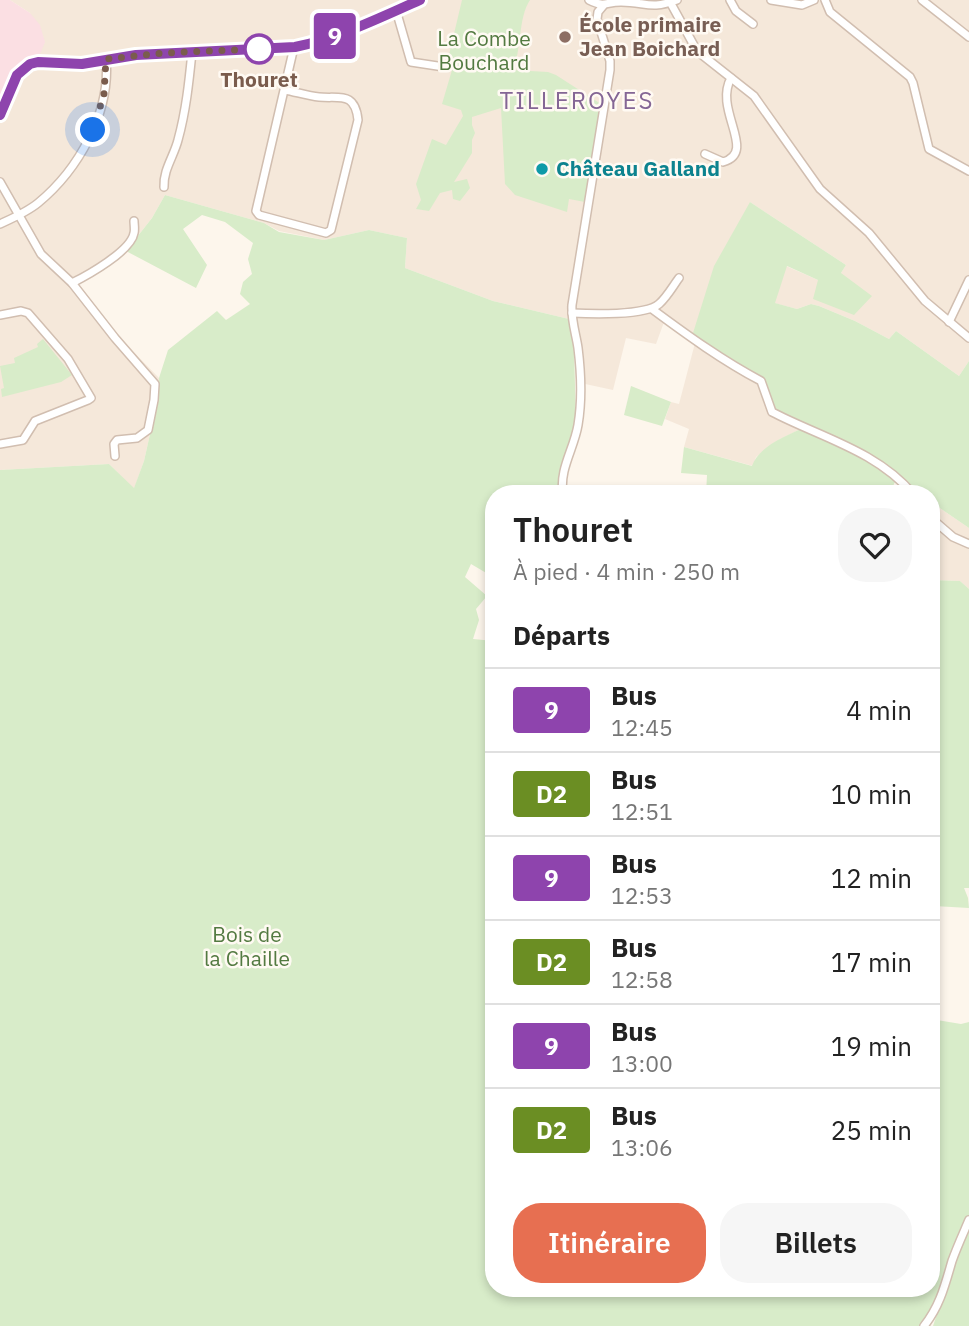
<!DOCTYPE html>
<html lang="fr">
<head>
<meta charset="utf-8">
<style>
	body { margin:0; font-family:"IBM Plex Sans",sans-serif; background:#f6f6f6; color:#222; height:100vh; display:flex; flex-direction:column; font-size:26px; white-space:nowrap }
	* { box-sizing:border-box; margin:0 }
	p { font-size:23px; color:#767676 }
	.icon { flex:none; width:38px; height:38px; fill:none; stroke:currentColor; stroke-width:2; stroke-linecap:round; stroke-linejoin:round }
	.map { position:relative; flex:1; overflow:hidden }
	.drawer { position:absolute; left:485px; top:485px; width:455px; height:812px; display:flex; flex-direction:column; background:#fff; border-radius:28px; box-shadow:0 4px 10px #0003 }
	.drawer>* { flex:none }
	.badge { padding:0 14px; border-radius:5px; font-size:24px; line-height:46px }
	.you { position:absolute; width:35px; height:35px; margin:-18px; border:5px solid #fff; border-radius:50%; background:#1a73e8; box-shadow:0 0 0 10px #1a73e833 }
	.map>.badge { position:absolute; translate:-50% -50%; box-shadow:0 0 0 4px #fff }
	h2 { padding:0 28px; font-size:26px; line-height:63px }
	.round { display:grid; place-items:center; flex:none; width:74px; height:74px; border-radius:28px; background:#f6f6f6 }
	.headline { display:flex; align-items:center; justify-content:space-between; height:119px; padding:0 28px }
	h1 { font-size:33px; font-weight:600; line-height:52px }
	.primary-button { display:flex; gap:14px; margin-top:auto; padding:14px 28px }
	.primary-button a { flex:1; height:80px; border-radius:28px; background:#e76f51; color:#fff; font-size:28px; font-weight:600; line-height:80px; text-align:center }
	.primary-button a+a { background:#f6f6f6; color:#222 }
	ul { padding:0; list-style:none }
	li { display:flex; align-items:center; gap:21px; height:84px; padding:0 28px; border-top:2px solid #e0e0e0 }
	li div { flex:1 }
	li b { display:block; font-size:26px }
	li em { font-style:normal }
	li .badge { min-width:77px; font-weight:700; text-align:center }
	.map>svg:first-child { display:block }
	.residential { fill:#f5e8da }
	.medical { fill:#fbdfe3 }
	.green { fill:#d8ecc9 }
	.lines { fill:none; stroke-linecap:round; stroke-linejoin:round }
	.minor-casing { stroke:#d1beb0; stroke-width:10 }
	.minor { stroke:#fff; stroke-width:7 }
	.line-casing { stroke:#fff; stroke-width:16 }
	.line { stroke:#8e44ad; stroke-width:10 }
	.walk { stroke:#7a5c4d; stroke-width:7; stroke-dasharray:0 12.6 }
	.education-dot { fill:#8d6e63; stroke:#fffaf3; stroke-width:2.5 }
	.stop-dot { fill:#fff; stroke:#8e44ad; stroke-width:3.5 }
	.culture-dot { fill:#0f9aa8; stroke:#fffaf3; stroke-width:2.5 }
	.labels { text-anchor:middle; stroke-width:5; stroke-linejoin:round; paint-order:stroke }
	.education-label { font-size:21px; font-weight:bold; fill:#785e54; stroke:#fffaf3; text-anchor:start }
	.park-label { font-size:21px; fill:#537a41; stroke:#fffaf3 }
	.stop-label { font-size:21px; font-weight:bold; fill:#7a5c4d; stroke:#fffaf3 }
	.culture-label { font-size:21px; font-weight:bold; fill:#0d838f; stroke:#fffaf3; text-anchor:start }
	.quarter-label { font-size:24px; letter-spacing:2px; fill:#846695; stroke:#fffaf3 }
</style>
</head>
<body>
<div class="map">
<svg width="969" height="1326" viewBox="0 0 969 1326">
	<rect width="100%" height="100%" fill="#fdf6ec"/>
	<g class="residential">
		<path d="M10 0H969V361L959 376 896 331 889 339 855 321 819 306 811 304 797 309 774 303 786 266 818 280 841 273 846 265 750 202 765 382 774 410 805 427 780 439 756 457 753 466 684 447 689 429 665 419 671 402 679 404 695 343 664 322 656 344 626 338 613 390 576 382 574 347 569 319 493 301 405 268 407 238 369 230 324 240 279 231 264 223 165 195 152 218 126 251 78 283 121 339 159 378 157 403 144 461 134 489 109 464 0 470V103L17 66 28 58 40 54 30 13Z"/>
		<path d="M931 502 969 528V589L960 581 931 580Z"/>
	</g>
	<path class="medical" d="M0 0H10L30 13 40 25 45 42 40 54 28 58 17 66 0 103Z"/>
	<g class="green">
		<path d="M462 0H530C518 18 522 48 513 70L548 72 556 75 601 104 585 202 569 199 567 212 515 195 505 184 501 108 472 117V125L475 133 472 140V153L454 182 467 179 470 188 460 201 453 199 452 190 440 193 429 211 416 209 421 200 416 184 432 139 446 145 463 116 461 110 442 104 452 70 448 59Z"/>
		<path d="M165 195 264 223 279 232 324 240 369 230 407 238 405 268 493 301 569 319 574 347 576 424 561 493 494 494 493 577 471 564 465 577 487 596 476 609 479 620 473 639 494 641V1288H931V1019L961 1024 969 1022V1326H933L938 1311 920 1326H0V470L109 464 134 488 144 461 157 403 159 378 168 350 217 311 226 320 250 304 240 294 243 282 252 274 248 259 253 243 225 222 202 215 183 229 207 265 196 288 126 251 152 218Z"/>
		<path d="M750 202 846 265 841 273 872 296 854 315 813 299 818 280 787 266 775 303 797 309 811 304 819 306 855 321 889 339 896 331 959 376 969 361V528L931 502V494L919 493 898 475 890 493 706 494 707 475 681 473 684 447 752 466C759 446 786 436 805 427L774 410 765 382 728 360 693 333 714 266Z"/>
		<path d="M43 339 72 375 61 382 2 397 1 389 4 388 0 366 15 363 14 358 38 347 37 344Z"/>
		<path d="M631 386 671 402 662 426 624 415Z"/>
		<path d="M931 580 960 581 969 589V888H964L968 898 969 908 934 906 931 913Z"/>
	</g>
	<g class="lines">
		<g class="minor-casing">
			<g id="minor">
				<path d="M589 0C605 8 605 2 621 2 646 2 650 10 677 0"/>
				<path d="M669 0 697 51 754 96 820 189 869 233 925 301 969 338"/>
				<path d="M730 0 736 11 753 24"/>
				<path d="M771 0 802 5 814 0"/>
				<path d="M825 0 830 12 910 77 913 83 929 149 969 171"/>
				<path d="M922 0 969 37"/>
				<path d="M396 10 411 62 444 67"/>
				<path d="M285 90C296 92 308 96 319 97 339 99 355 91 358 120L331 230 326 233 259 215 256 211 294 47"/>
				<path d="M0 115 17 75 30 64 38 62 82 64 136 55 294 47 350 31 420 0"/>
				<path d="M705 154 723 162C758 152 713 110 731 78"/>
				<path d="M0 182 41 254 72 283 115 338 155 384 154 400 148 430 137 438 117 440 114 444 115 456"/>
				<path d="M164 187C163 170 174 156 178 140 186 111 189 82 192 52"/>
				<path d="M0 224C13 218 27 212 38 203 78 170 111 113 106 59"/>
				<path d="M72 283C88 275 131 251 134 233 135 230 134 224 134 221"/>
				<path d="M652 309C687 335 723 361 761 381L772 412C820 437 877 451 913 494"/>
				<path d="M572 313C590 314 645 316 659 304 667 297 673 286 679 278"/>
				<path d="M0 315 21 311 28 313 68 359 91 398 88 400 35 421 23 440 0 444"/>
				<path d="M949 322 969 280"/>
				<path d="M563 494C559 469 574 449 578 425 582 401 581 372 578 348 576 334 571 320 572 305L610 70V61L597 19 598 12 603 6"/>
				<path d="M931 518 953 537 969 544"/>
				<path d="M924 1326C940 1306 945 1285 952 1261 957 1247 963 1234 969 1220"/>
			</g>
		</g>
		<use href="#minor" class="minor"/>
	</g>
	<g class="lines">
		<g class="line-casing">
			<path id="line" d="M0 115 17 75 30 64 38 62 82 64 136 55 295 47C339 38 379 18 420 0"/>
		</g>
		<use href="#line" class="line"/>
		<path class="walk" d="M93 130 104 94 106 59 163 53 259 49"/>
	</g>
	<circle class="education-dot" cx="565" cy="37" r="7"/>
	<circle class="stop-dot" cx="259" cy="49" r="14"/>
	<circle class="culture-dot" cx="542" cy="169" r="7"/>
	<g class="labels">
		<g class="education-label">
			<text x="579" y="32">École primaire<tspan x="579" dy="24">Jean Boichard</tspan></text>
		</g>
		<g class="park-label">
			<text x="484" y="46">La Combe<tspan x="484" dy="24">Bouchard</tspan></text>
			<text x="247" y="942">Bois de<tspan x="247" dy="24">la Chaille</tspan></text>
		</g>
		<g class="stop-label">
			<text x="259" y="87">Thouret</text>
		</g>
		<g class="culture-label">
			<text x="556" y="176">Château Galland</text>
		</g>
		<g class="quarter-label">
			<text x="577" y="109">TILLEROYES</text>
		</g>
	</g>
</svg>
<div class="you" style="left:93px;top:130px"></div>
<b class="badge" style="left:335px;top:36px;background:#8e44ad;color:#fff">9</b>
<section class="drawer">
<div class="headline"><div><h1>Thouret</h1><p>À pied · 4 min · 250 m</p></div><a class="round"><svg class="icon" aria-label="heart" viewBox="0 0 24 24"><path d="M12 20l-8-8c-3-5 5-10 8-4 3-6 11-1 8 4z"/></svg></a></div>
<h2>Départs</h2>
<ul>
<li><span class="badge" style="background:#8e44ad;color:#fff">9</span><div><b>Bus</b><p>12:45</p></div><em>4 min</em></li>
<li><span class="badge" style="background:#6b8e23;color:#fff">D2</span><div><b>Bus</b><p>12:51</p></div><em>10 min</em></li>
<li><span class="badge" style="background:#8e44ad;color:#fff">9</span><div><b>Bus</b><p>12:53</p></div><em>12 min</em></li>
<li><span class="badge" style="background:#6b8e23;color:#fff">D2</span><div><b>Bus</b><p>12:58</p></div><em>17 min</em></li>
<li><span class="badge" style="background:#8e44ad;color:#fff">9</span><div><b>Bus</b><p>13:00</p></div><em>19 min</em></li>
<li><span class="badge" style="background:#6b8e23;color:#fff">D2</span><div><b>Bus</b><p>13:06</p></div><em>25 min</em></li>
</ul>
<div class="primary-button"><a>Itinéraire</a><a>Billets</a></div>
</section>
</div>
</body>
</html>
